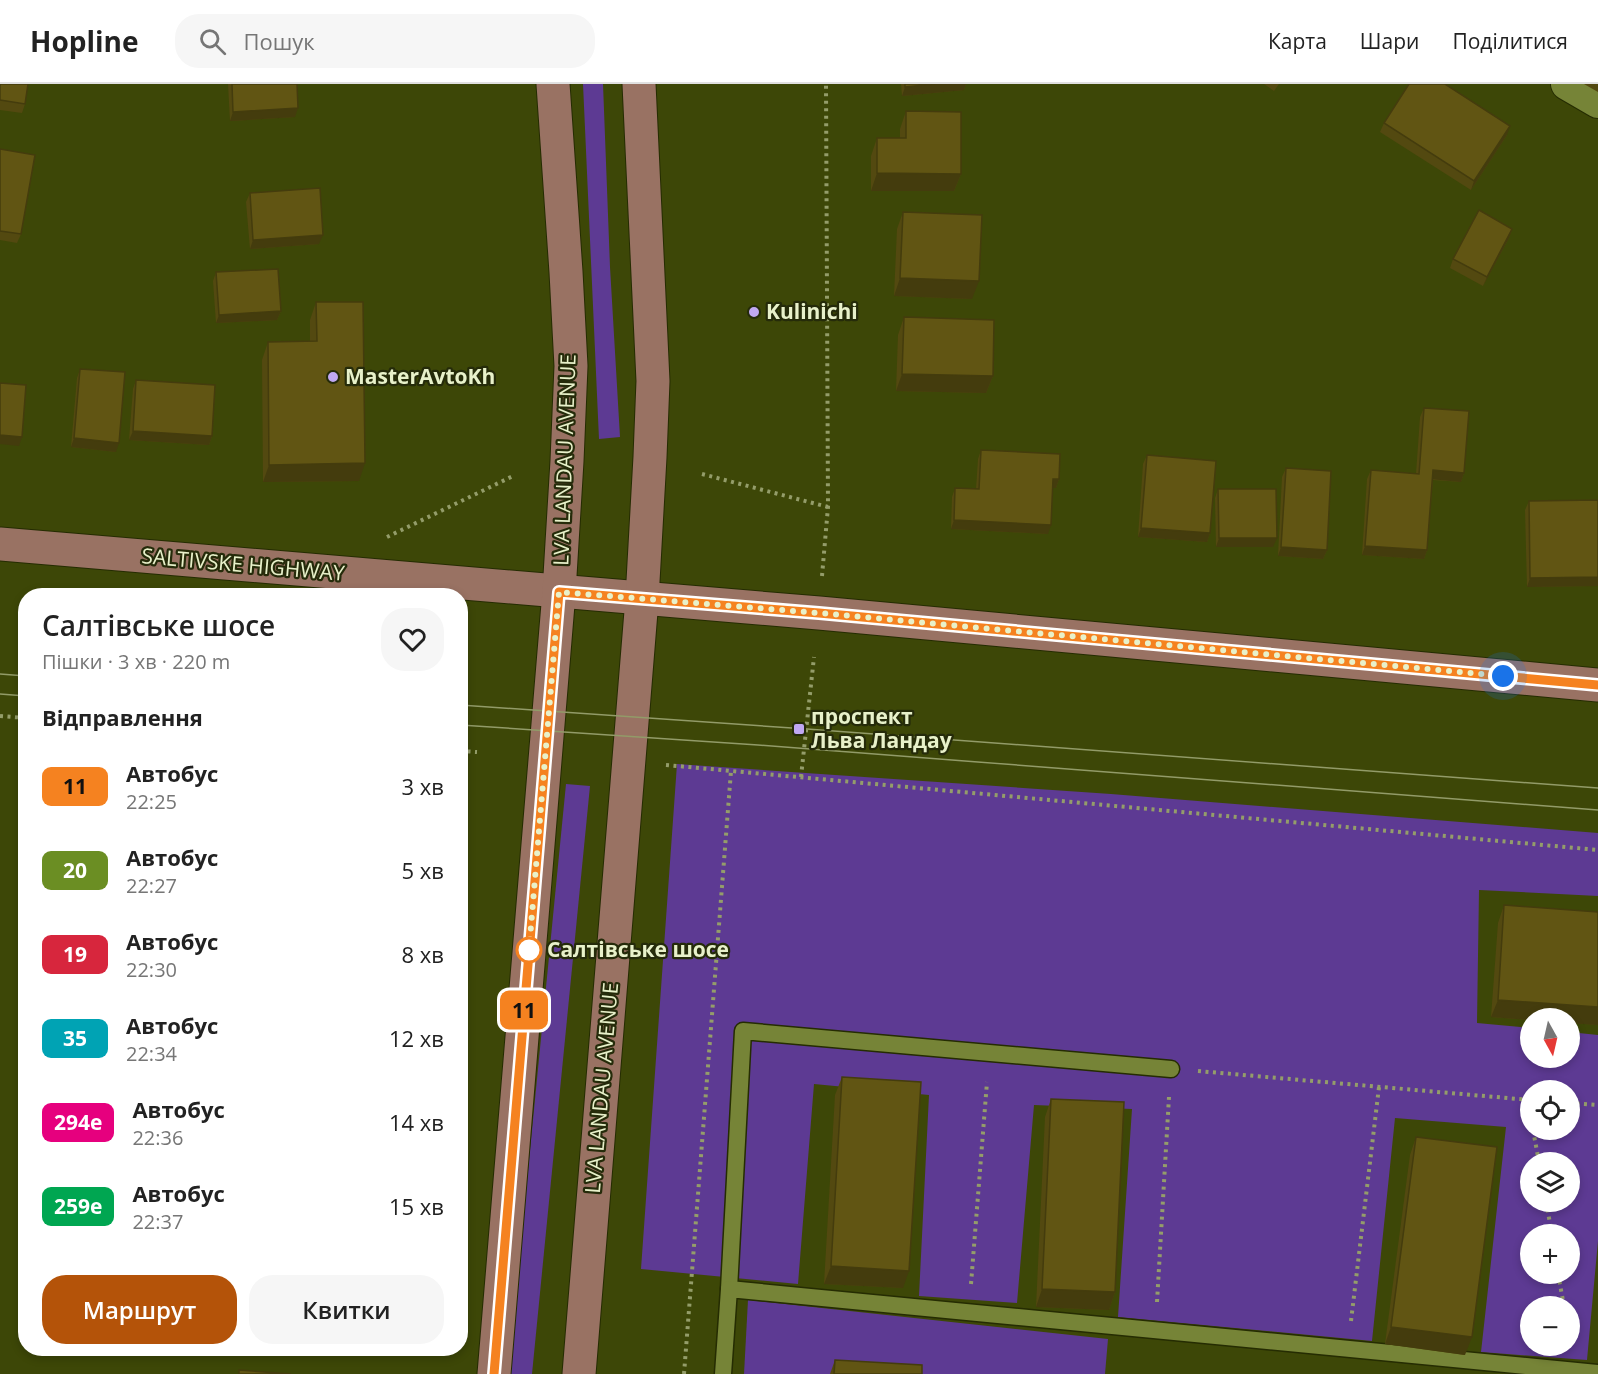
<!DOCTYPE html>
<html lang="uk">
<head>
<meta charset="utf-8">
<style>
	body { margin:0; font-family:"Open Sans",sans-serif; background:#f6f6f6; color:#222; height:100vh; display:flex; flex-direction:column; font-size:22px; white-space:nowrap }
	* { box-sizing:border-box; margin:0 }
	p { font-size:20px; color:#767676 }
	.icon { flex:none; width:33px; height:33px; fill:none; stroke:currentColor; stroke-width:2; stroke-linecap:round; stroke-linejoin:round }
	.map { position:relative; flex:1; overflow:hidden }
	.side { position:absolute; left:18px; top:504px; width:450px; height:768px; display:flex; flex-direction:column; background:#fff; border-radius:24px; box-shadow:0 3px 9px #0003 }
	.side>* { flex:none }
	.badge { padding:0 12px; border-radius:9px; font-size:21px; line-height:39px }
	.needle { width:39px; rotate:172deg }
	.controls { position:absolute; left:1520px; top:924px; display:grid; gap:12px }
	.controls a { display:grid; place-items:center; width:60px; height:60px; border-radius:50%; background:#fff; box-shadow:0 3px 9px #0003; font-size:30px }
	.you { position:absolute; width:30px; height:30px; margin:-15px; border:4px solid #fff; border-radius:50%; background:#1a73e8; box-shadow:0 0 0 9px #1a73e833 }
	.map>.badge { position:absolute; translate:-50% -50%; box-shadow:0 0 0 3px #fff }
	h2 { padding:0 24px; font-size:22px; line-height:54px }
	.round { display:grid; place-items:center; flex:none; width:63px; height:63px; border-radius:24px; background:#f6f6f6 }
	.overview { display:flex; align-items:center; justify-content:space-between; height:102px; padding:0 24px }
	h1 { font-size:28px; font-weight:600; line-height:45px }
	.action { display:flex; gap:12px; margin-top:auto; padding:12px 24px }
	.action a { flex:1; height:69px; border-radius:24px; background:#b45309; color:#fff; font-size:24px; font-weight:600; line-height:69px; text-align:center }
	.action a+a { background:#f6f6f6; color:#222 }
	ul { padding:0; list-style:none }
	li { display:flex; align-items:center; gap:18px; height:84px; padding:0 24px }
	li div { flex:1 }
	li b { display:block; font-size:22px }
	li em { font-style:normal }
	li .badge { min-width:66px; font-weight:700; text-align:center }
	header { display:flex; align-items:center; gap:36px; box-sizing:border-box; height:84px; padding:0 30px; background:#fff; border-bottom:2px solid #e0e0e0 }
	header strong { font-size:28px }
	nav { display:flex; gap:33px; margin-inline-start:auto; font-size:21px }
	.search { width:420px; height:54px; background:#f6f6f6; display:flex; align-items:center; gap:15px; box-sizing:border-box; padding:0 21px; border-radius:24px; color:#767676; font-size:22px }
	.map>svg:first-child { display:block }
	.green { fill:#5d3a93; fill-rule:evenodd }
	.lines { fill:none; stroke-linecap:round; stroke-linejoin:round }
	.service-casing { stroke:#252c02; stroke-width:19 }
	.minor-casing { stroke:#252c02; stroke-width:34 }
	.primary-casing { stroke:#252c02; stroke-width:35 }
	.path { stroke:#949d6a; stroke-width:4; stroke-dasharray:3 4.5; stroke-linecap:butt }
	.service { stroke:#768437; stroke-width:16 }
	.minor { stroke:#768437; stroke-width:32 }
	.primary { stroke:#997263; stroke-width:33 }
	.tram { stroke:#929b68; stroke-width:1.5 }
	.wall { fill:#534910 }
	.shaded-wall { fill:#443c0d }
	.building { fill:#615513; stroke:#443c0d; stroke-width:1.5 }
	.line-casing { stroke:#fff; stroke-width:14 }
	.line { stroke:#f58220; stroke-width:9 }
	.walk { stroke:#e8f1ca; stroke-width:6; stroke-dasharray:0 10.8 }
	.poi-dot { fill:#c0a8f3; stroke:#252b0a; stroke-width:2 }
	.stop-dot { fill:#fff; stroke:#f58220; stroke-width:3 }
	.labels { text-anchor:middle; stroke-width:4.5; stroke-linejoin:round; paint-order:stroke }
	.poi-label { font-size:21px; font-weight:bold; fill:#e8f1ca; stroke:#252b0a; text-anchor:start }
	.street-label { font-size:21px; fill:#e8f1ca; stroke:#252b0a }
	.stop-label { font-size:21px; font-weight:bold; fill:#e8f1ca; stroke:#252b0a; text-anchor:start }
</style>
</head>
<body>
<header>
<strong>Hopline</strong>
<div class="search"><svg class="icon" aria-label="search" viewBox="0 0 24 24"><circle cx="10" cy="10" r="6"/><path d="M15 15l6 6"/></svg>Пошук</div>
<nav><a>Карта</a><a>Шари</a><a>Поділитися</a></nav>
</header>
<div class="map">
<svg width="1598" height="1290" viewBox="0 0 1598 1290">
	<rect width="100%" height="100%" fill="#3d4707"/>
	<g class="green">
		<path d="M583 0H603L610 183 620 353 599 355Z"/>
		<path d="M677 680 1111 710 1598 749V812L1479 806 1477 939 1530 944V974H1569V948L1598 951V1157L1587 1276 1481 1268 1506 1043 1395 1034 1372 1257 1118 1233 1132 1025 1034 1021 1017 1219 919 1212 929 1011 814 1000 798 1200 641 1185ZM1530 1006H1569V1046H1530ZM1530 1078H1569V1118H1530ZM1530 1150H1569V1190H1530ZM1530 1222H1569V1262H1530Z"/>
		<path d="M566 700 590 702 532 1290H508Z"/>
		<path d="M748 1216 1108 1255 1105 1290H744Z"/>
	</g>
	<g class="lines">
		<g class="service-casing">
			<g id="service">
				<path d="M729 1205 743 947 1171 985"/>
				<path d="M723 1290 729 1205 1598 1289"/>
			</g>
		</g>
		<g class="minor-casing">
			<path id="minor" d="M1567 0 1598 18"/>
		</g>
		<g class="primary-casing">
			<g id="primary">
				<path d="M0 460 819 529 1598 601"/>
				<path d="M494 1290 559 508 567 377 571 282 566 188 553 0"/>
				<path d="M579 1290 642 515 650 373 653 297 639 0"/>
			</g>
		</g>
		<g class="path">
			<path d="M702 390 828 423"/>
			<path d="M387 453 513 392"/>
			<path d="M822 492 828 423 826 0"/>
			<path d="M0 632 26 634"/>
			<path d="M460 667 477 668"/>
			<path d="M666 681 1598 766"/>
			<path d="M801 693 814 573"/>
			<path d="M1198 987 1530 1016"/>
			<path d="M1528 1015 1530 1026"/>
			<path d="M1569 1019 1598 1021"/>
			<path d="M1533 1046 1539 1078"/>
			<path d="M1546 1118 1552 1150"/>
			<path d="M1558 1190 1564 1222"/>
			<path d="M971 1200 987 998"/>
			<path d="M1157 1218 1169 1013"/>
			<path d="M1351 1237 1379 1003"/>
			<path d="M684 1290 731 687"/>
		</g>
		<use href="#service" class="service"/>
		<use href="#minor" class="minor"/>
		<use href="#primary" class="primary"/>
		<g class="tram">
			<path d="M0 590 26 592"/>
			<path d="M0 610 26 612"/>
			<path d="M460 621 807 645 1598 704"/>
			<path d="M460 641 758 661 1598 726"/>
		</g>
	</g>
	<g class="wall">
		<path d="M0 0 25 20 22 29 0 26Z"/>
		<path d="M228 0H297L295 33 230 37Z"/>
		<path d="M901 0H966L964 6 902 12Z"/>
		<path d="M1264 0H1279L1274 7Z"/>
		<path d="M1584 0H1598V8Z"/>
		<path d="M906 27 961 90 954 107H871V72L877 54H900V45Z"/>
		<path d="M1384 39 1507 51 1471 106 1380 48Z"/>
		<path d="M0 65 21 150 17 159 0 156Z"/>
		<path d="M250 109 319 160 250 165 246 118Z"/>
		<path d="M903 128 972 215 894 212 897 145Z"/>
		<path d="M1512 145 1509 154 1483 202 1450 184 1453 175Z"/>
		<path d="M216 188 281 227 277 236 216 239 213 197Z"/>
		<path d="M316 218 359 397 263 398 262 276 268 258 310 257V236Z"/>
		<path d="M904 233 993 292 986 309 896 307 898 251Z"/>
		<path d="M80 285 116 368 71 363 77 294Z"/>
		<path d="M136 296 212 352 209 361 129 356 133 305Z"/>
		<path d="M1424 324 1464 389 1461 398 1433 396 1427 466 1424 475 1362 471 1367 395 1371 386 1416 390 1420 333Z"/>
		<path d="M981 366 1059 395 1056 404H1053L1048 450 951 445 952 413 955 404 976 405 978 375Z"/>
		<path d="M1147 371 1210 449 1207 458 1138 453 1143 380Z"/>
		<path d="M1286 384 1327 466 1323 475 1278 472 1282 393Z"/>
		<path d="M1218 405 1273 463H1216L1215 414Z"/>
		<path d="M1598 416V502L1527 503 1525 426 1529 417Z"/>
		<path d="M1504 821 1598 828V941L1569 939V934H1530V936L1491 933 1498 839Z"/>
		<path d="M842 993 903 1204 824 1200 835 1011Z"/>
		<path d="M1051 1015 1115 1208 1109 1226 1036 1223 1045 1033Z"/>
		<path d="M1416 1053 1465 1271 1385 1260 1410 1071Z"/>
		<path d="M835 1276 834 1290H830Z"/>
	</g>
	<g class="shaded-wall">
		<path d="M934 0H966L964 6 902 12 905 3Z"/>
		<path d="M298 24 295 33 230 37 233 28Z"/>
		<path d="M1510 42 1507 51 1471 106 1474 97Z"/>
		<path d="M877 89 961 90 954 107H871Z"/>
		<path d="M1512 145 1509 154 1483 202 1487 193Z"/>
		<path d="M323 151 319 160 250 165 253 156Z"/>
		<path d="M900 194 979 197 972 215 894 212Z"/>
		<path d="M281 227 277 236 216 239 219 231Z"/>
		<path d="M902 290 993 292 986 309 896 307Z"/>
		<path d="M133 347 212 352 209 361 129 356Z"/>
		<path d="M0 351 22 353 19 362 0 360Z"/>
		<path d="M74 354 119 359 116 368 71 363Z"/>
		<path d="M365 379 359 397 263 398 269 381Z"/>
		<path d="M1433 386 1464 389 1461 398 1430 395Z"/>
		<path d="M1053 395H1059L1056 404H1050Z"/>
		<path d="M954 436 1051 441 1048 450 951 445Z"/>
		<path d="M1141 444 1210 449 1207 458 1138 453Z"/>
		<path d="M1219 454H1277L1273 463H1216Z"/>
		<path d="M1365 462 1427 466 1424 475 1362 471Z"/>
		<path d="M1281 463 1327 466 1323 475 1278 472Z"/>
		<path d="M1598 493V502L1527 503 1530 494Z"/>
		<path d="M1498 916 1598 923V941L1569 939V934H1530V936L1491 933Z"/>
		<path d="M831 1182 909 1187 903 1204 824 1200Z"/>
		<path d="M1042 1205 1115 1208 1109 1226 1036 1223Z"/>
		<path d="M1391 1243 1472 1253 1465 1271 1385 1260Z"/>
	</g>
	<g class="building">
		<path d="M0 0H28L25 20 0 16Z"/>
		<path d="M232 0H297L298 24 233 28Z"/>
		<path d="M905 0H934L905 3Z"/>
		<path d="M1409 0H1445L1510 42 1474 97 1384 39Z"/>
		<path d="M906 27 961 28V90L877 89V54H906Z"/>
		<path d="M0 65 35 71 21 150 0 147Z"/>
		<path d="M320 104 323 151 253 156 250 109Z"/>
		<path d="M1479 126 1512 145 1487 193 1453 175Z"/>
		<path d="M903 128 982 131 979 197 900 194Z"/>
		<path d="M278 185 281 227 219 231 216 188Z"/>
		<path d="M316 218H363L365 379 269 381 268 258 317 257Z"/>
		<path d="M904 233 994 236 993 292 902 290Z"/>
		<path d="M80 285 125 288 119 359 74 354Z"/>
		<path d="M136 296 215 301 212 352 133 347Z"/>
		<path d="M0 299 26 301 22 353 0 351Z"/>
		<path d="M1424 324 1469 327 1464 389 1433 386 1427 466 1365 462 1371 386 1419 390Z"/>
		<path d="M981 366 1060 370 1059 395H1053L1051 441 954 436 955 404 979 405Z"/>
		<path d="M1147 371 1216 377 1210 449 1141 444Z"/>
		<path d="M1286 384 1331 387 1327 466 1281 463Z"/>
		<path d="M1218 405H1276L1277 454H1219Z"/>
		<path d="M1598 416V493L1530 494 1529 417Z"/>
		<path d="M1504 821 1598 828V923L1498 916Z"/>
		<path d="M842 993 921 998 909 1187 831 1182Z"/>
		<path d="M1051 1015 1124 1018 1115 1208 1042 1205Z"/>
		<path d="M1416 1053 1497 1063 1472 1253 1391 1243Z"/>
		<path d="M835 1276 922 1281V1290H834Z"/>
		<path d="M239 1286 291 1290H239Z"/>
	</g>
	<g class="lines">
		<g class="line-casing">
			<path id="line" d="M494 1290 559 508 819 529 1598 601"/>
		</g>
		<use href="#line" class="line"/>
		<path class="walk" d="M529 866 559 508 819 529 1503 592"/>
	</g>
	<g class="poi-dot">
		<circle cx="754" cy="228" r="6"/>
		<circle cx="333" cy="293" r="6"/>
		<rect x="793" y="639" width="12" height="12" rx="3"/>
	</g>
	<circle class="stop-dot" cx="529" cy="866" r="12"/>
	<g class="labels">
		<g class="poi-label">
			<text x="766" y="235">Kulinichi</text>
			<text x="345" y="300">MasterAvtoKh</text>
			<text x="811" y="640">проспект<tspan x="811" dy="24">Льва Ландау</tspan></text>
		</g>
		<g class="street-label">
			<text transform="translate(565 376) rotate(-88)" y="7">LVA LANDAU AVENUE</text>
			<text transform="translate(243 481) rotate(5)" y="7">SALTIVSKE HIGHWAY</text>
			<text transform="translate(602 1004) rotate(-85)" y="7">LVA LANDAU AVENUE</text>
		</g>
		<g class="stop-label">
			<text x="547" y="873">Салтівське шосе</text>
		</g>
	</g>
</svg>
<div class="controls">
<a><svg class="needle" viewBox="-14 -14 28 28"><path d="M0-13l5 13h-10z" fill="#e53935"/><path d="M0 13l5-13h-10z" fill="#767676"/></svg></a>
<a><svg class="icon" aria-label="locate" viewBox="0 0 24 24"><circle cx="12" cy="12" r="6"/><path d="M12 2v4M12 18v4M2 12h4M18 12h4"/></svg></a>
<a><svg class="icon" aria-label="layers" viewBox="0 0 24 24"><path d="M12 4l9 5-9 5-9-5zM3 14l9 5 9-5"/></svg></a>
<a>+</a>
<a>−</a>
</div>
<div class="you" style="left:1503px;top:592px"></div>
<b class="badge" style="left:524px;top:926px;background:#f58220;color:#111">11</b>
<section class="side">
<div class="overview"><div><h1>Салтівське шосе</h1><p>Пішки · 3 хв · 220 m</p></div><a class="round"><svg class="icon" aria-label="heart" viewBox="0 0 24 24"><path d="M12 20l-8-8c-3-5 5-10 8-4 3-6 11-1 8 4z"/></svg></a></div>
<h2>Відправлення</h2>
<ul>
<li><span class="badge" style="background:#f58220;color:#111">11</span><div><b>Автобус</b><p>22:25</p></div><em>3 хв</em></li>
<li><span class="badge" style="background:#6b8e23;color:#fff">20</span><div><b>Автобус</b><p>22:27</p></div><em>5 хв</em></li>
<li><span class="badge" style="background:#d7263d;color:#fff">19</span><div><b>Автобус</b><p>22:30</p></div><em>8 хв</em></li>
<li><span class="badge" style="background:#00a3b4;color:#fff">35</span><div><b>Автобус</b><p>22:34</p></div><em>12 хв</em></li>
<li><span class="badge" style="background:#e6007e;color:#fff">294е</span><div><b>Автобус</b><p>22:36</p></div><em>14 хв</em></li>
<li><span class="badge" style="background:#00a651;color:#fff">259е</span><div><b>Автобус</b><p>22:37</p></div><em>15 хв</em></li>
</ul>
<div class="action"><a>Маршрут</a><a>Квитки</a></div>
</section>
</div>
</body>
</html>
